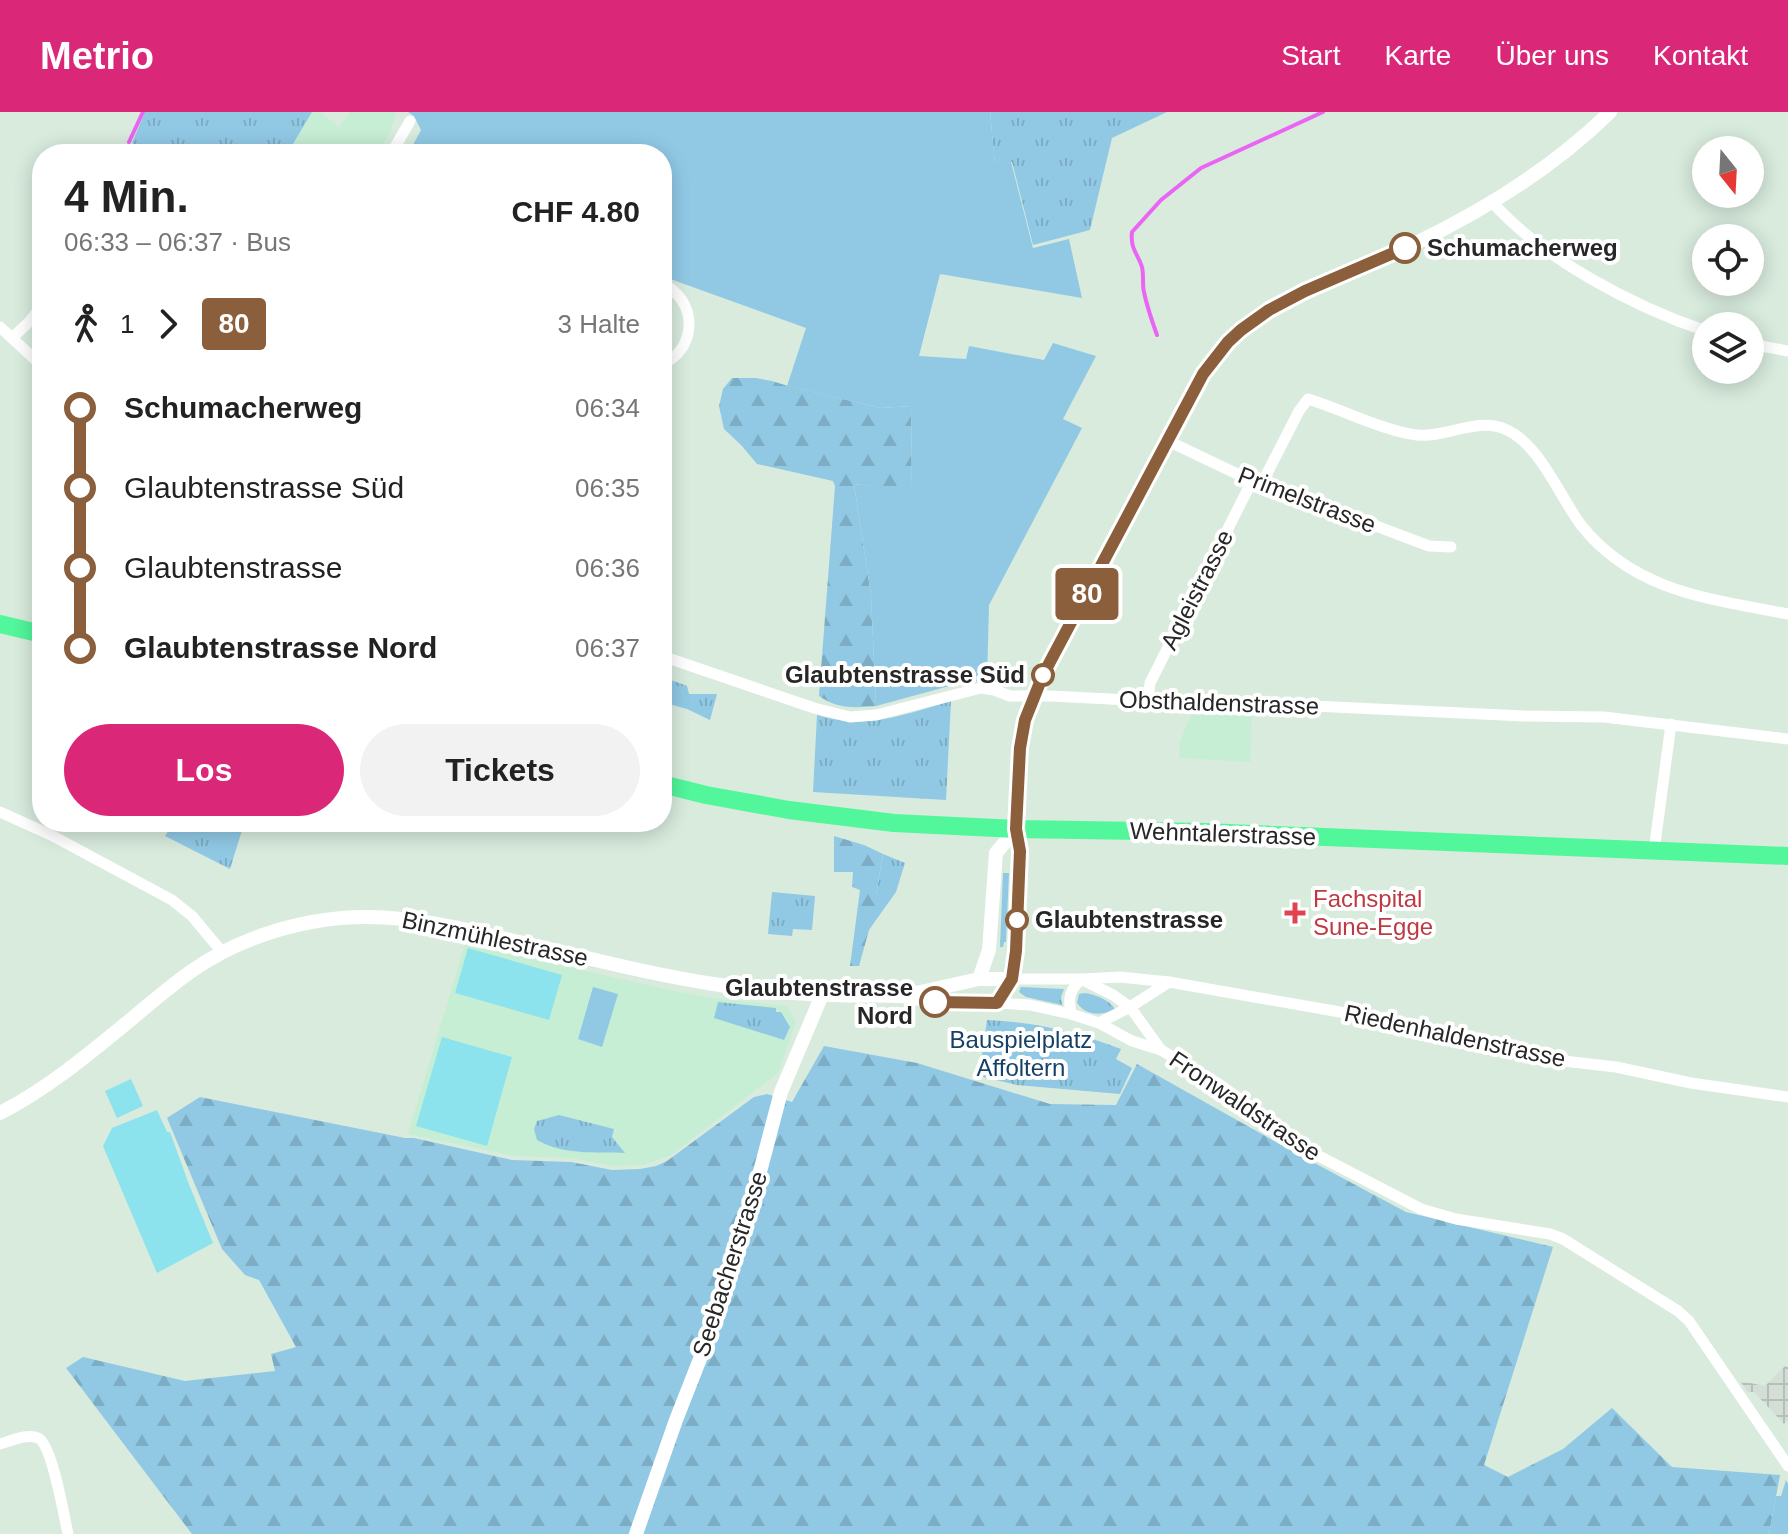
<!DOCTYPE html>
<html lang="de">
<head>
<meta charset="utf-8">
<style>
	body { margin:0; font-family:Arial,sans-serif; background:#f2f2f2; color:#222; height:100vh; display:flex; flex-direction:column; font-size:30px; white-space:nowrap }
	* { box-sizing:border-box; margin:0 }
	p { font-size:26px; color:#767676 }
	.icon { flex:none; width:44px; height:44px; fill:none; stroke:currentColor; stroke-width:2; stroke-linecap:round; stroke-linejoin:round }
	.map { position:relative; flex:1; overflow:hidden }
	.sheet { position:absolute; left:32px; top:32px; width:640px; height:688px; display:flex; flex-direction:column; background:#fff; border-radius:32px; box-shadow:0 4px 20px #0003 }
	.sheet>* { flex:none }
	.badge { padding:0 16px; border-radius:6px; font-size:28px; line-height:52px }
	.needle { width:52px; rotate:162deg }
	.tools { position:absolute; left:1692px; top:24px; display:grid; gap:16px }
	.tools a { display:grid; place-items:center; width:72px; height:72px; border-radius:50%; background:#fff; box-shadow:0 4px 20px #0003; font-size:40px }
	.map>.badge { position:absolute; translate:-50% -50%; box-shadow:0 0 0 4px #fff }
	.legs { display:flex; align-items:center; gap:12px; height:88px; padding:0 32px; font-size:26px }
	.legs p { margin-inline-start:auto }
	.headline { display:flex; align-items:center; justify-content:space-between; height:136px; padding:0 32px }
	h1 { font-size:44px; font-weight:600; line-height:60px }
	.action { display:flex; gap:16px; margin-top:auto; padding:16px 32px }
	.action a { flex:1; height:92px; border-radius:48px; background:#db2777; color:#fff; font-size:32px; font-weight:600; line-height:92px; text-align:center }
	.action a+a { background:#f2f2f2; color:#222 }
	ul { padding:0 32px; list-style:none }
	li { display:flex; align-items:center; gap:28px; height:80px; font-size:30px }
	li i { display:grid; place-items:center; width:12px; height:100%; margin:0 10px; background:currentColor }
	li i::after { content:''; width:20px; height:20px; margin:-10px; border:6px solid; border-radius:50%; background:#fff }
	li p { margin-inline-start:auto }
	li:first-child i { background:linear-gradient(#0000 50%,currentColor 0) }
	li:last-child i { background:linear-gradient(currentColor 50%,#0000 0) }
	header { display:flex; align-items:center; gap:48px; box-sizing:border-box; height:112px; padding:0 40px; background:#db2777; color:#fff }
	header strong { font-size:38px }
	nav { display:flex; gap:44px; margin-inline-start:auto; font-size:28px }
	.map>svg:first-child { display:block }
	.education { fill:#c6eed4 }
	.grass { fill:url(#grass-tufts) }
	.forest { fill:url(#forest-firs) }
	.garden { fill:#91c9e5 }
	.pitch { fill:#8ce3ed }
	.plaza { fill:url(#plaza-grid) }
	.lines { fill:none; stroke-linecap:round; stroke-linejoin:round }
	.stream { stroke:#eb65f3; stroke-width:4 }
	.minor { stroke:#fff; stroke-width:11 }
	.tertiary { stroke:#fff; stroke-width:14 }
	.primary { stroke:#52f69b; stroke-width:18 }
	.line-1-casing { stroke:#fff; stroke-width:18 }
	.line-1 { stroke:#8b5e3c; stroke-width:12 }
	.stop-1-dot { fill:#fff; stroke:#8b5e3c; stroke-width:4 }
	.health-dot { fill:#e0444e; stroke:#fff; stroke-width:3 }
	.labels { text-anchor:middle; stroke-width:8; stroke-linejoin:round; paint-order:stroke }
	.stop-label { font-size:24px; font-weight:bold; fill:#272727; stroke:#fff; text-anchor:start }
	.street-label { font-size:24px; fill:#272727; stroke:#fff }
	.health-label { font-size:24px; fill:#be3a42; stroke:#fff; text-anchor:start }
	.park-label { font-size:24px; fill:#164066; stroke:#fff }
</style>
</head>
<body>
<header>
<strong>Metrio</strong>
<nav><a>Start</a><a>Karte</a><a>Über uns</a><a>Kontakt</a></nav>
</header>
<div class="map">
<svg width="1788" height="1422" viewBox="0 0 1788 1422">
	<defs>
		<pattern id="grass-tufts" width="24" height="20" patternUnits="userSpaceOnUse" patternTransform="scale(2)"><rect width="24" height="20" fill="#91c9e5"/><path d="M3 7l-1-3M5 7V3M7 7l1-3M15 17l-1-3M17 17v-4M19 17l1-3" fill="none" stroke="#7dadc4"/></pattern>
		<pattern id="forest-firs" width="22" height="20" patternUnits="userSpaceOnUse" patternTransform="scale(2)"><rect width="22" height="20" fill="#91c9e5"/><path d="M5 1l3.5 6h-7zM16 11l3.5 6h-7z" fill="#7dadc4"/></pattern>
		<pattern id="plaza-grid" width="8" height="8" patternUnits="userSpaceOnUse" patternTransform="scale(2)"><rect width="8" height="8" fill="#d3dfd6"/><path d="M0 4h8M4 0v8" fill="none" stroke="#b5bfb8"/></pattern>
	</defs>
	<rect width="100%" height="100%" fill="#d8ebdd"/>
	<g class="education">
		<path d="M312 0H320L339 15 350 0H396L390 20 378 42H287Z"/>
		<path d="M1194 597 1252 599 1250 650 1179 646 1180 629Z"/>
		<path d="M465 832 683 881 728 888 787 894 796 910 778 961 671 1043 644 1053 613 1054 572 1046 515 1044 408 1022Z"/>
	</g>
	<g class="grass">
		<path d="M145 0H312L287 42H154L132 31Z"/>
		<path d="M990 0H1167L1112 26 1090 118 1033 133 1012 50 995 53Z"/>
		<path d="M663 565 687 574 689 582H717L710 608 687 597 662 590Z"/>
		<path d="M951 589 946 688 813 680 817 603C867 618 903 603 951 589Z"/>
		<path d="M174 710 243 715 230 757 165 724Z"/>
		<path d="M883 742 905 751 896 780 876 808V783Z"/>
		<path d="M1003 761H1009L1006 830H1004L1003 835H1000Z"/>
		<path d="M772 780 815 784 812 818 793 817 792 824 768 822Z"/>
		<path d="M1021 875 1064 877 1061 885 1062 893 1026 885 1019 880Z"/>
		<path d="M1084 881C1095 882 1109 888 1115 897 1102 904 1086 904 1077 891L1079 882Z"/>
		<path d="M718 890 776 896V900H781L790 915 784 928 714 906Z"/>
		<path d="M987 908C1035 910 1077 920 1121 937L1116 947 1132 956 1120 982 1017 973 979 964Z"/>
		<path d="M559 1003 614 1017 612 1025 625 1041C597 1040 562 1043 537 1028L534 1017 537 1009Z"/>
	</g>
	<g class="forest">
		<path d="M732 266H756L772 269 788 274 881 296 911 294 912 379 854 372 871 483 876 594C854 596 838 597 819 584L835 374 833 369 757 352 742 334 724 317 719 294 723 277Z"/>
		<path d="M834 724 864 733 883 742 876 783V808L869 818 859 854H850L860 778 852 775 853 760H834Z"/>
		<path d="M824 934 917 951 1050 992 1116 993 1137 952 1292 1039 1406 1100 1553 1135 1484 1353 1508 1365 1563 1337 1612 1296 1672 1355 1780 1363 1769 1422H192L66 1256 83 1245 185 1269 275 1259 271 1242 296 1235 259 1168 245 1163 222 1137 167 1006 200 985 405 1026H414L512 1048 571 1050 612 1058 640 1057 656 1054 667 1049 754 985 767 982 792 990Z"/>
	</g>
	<g class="garden">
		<path d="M408 0H990L995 52 1011 50 1033 136 1069 127 1082 186 940 162 919 244 966 247 969 234 1044 248 1053 231 1096 244 1063 307 1082 316 989 493 987 568 964 570 876 594 871 483 854 372 912 378 911 294 881 296 787 274 806 216 662 164V42H408L421 18 414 4Z"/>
		<path d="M593 875 618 882 602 935 578 927Z"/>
		<path d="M1786 1368 1788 1372V1422H1769L1776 1384H1781Z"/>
	</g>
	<g class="pitch">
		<path d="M468 836 562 863 549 908 455 881Z"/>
		<path d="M442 925 512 945 487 1034 416 1014Z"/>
		<path d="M131 967 143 994 117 1006 105 979Z"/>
		<path d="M157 998 167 1020H170L188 1070 213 1131 157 1161 103 1034 112 1016Z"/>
	</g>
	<path class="plaza" d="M1785 1254 1788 1255V1308L1784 1312 1754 1280H1748L1740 1269 1765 1274Z"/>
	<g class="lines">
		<g class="stream">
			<path d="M129 30 143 0"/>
			<path d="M1157 223C1152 209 1147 195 1144 180 1142 172 1144 164 1142 155 1138 142 1130 137 1132 120L1161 88 1201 56 1323 0"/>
		</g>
		<g class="minor">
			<path d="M130 42 132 40 137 42"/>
			<path d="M391 42 410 9"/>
			<path d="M1492 90C1543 147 1634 195 1706 219"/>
			<path d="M662 170C669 175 676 180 681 187 697 210 688 242 662 252"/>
			<path d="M0 215 42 254"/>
			<path d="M12 226 30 209 42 193"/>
			<path d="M1750 232 1788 239"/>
			<path d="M1168 329 1252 369 1262 371 1429 434 1451 435"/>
			<path d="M1262 371 1299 299 1308 287C1341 297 1384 319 1417 323 1447 326 1478 304 1507 318 1540 333 1560 385 1581 413 1634 480 1711 487 1788 502"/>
			<path d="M662 544 814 596 850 605 876 603 981 576 994 578 1010 584H1051L1148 589 1271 592 1524 604 1604 605 1788 627"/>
			<path d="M1148 589 1150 571 1252 369"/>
			<path d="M0 700 51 723 172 788 192 804 222 840"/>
			<path d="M1654 739 1671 612"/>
			<path d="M1012 867H1082L1120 865 1169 870 1340 900 1529 945 1616 955 1691 971 1788 985"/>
			<path d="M1083 868 1113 883 1130 895 1161 938"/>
			<path d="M997 891 1030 893 1071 902 1099 911 1132 929 1161 938 1222 974 1288 1028 1421 1097 1456 1107 1550 1122 1563 1127 1678 1199 1689 1209 1788 1354"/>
			<path d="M1071 902C1068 886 1069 878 1082 867"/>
			<path d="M1099 911 1130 895 1169 870"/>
			<path d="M0 1332C11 1329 27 1321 38 1326 52 1332 64 1404 68 1422"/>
		</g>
		<g class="tertiary">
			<path d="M979 867 989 838 996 741 1016 717"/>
			<path d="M907 883 979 867H1012"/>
			<path d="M997 891 1012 867 1016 839 1020 739 1016 717 1020 636 1025 608 1043 563 1203 262C1215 246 1227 229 1243 216 1290 178 1363 157 1418 130 1488 96 1554 55 1610 0"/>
			<path d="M0 1001C45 978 84 946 123 914 167 878 197 848 252 827 350 789 422 807 519 830 585 845 652 863 720 873 757 879 796 882 834 883 856 884 879 883 901 884 913 885 925 889 937 890 957 892 977 891 997 891"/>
			<path d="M636 1422 676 1308 720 1196 743 1124 781 980 822 883"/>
		</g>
		<g class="primary">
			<path d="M0 512 42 522"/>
			<path d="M662 672 706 683 789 698 894 711 1016 717 1204 720 1788 744"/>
		</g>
	</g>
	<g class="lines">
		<g class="line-1-casing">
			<path id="line-1" d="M935 890 997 891 1012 867 1016 839 1020 739 1016 717 1020 636 1025 608 1043 563 1203 262 1228 230 1241 218 1269 198 1305 179 1405 136"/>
		</g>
		<use href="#line-1" class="line-1"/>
	</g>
	<g class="stop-1-dot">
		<circle cx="1405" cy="136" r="14"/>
		<circle cx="1043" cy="563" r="10"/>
		<circle cx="1017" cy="808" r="10"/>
		<circle cx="935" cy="890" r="14"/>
	</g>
	<path class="health-dot" d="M1291 789h8v8h8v8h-8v8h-8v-8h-8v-8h8z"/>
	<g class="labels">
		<g class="stop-label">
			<text x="1427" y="144">Schumacherweg</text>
			<text x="1025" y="571" text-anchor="end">Glaubtenstrasse Süd</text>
			<text x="1035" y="816">Glaubtenstrasse</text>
			<text x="913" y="884" text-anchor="end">Glaubtenstrasse<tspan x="913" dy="28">Nord</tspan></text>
		</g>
		<g class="street-label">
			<text transform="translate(1307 388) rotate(21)" y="8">Primelstrasse</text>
			<text transform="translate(1197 478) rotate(-63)" y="8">Agleistrasse</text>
			<text transform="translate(1219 591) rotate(2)" y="8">Obsthaldenstrasse</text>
			<text transform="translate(1223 722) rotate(2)" y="8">Wehntalerstrasse</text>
			<text transform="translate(495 827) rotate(12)" y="8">Binzmühlestrasse</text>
			<text transform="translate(1455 924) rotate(12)" y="8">Riedenhaldenstrasse</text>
			<text transform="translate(1245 994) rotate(34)" y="8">Fronwaldstrasse</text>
			<text transform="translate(730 1152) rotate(-72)" y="8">Seebacherstrasse</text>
		</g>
		<g class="health-label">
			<text x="1313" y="795">Fachspital<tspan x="1313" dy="28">Sune-Egge</tspan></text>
		</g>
		<g class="park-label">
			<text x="1021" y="936">Bauspielplatz<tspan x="1021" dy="28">Affoltern</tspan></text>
		</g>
	</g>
</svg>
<div class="tools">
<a><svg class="needle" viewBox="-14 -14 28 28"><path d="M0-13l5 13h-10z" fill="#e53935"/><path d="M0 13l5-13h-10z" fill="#767676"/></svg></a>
<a><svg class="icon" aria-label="locate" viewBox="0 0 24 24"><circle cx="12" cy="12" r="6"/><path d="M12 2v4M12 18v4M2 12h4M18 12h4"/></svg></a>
<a><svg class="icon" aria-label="layers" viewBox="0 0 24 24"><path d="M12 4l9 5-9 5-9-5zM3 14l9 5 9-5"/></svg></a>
</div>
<b class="badge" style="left:1087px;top:482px;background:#8b5e3c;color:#fff">80</b>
<section class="sheet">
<div class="headline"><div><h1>4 Min.</h1><p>06:33 – 06:37 · Bus</p></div><b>CHF 4.80</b></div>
<div class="legs"><svg class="icon" aria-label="walk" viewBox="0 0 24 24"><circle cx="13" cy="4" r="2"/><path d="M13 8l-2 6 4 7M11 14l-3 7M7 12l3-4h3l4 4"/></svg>1<svg class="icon" aria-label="forward" viewBox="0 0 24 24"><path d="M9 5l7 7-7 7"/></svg><b class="badge" style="background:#8b5e3c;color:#fff">80</b><p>3 Halte</p></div>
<ul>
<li><i style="color:#8b5e3c"></i><b>Schumacherweg</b><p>06:34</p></li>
<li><i style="color:#8b5e3c"></i><span>Glaubtenstrasse Süd</span><p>06:35</p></li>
<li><i style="color:#8b5e3c"></i><span>Glaubtenstrasse</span><p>06:36</p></li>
<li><i style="color:#8b5e3c"></i><b>Glaubtenstrasse Nord</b><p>06:37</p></li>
</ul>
<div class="action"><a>Los</a><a>Tickets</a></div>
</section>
</div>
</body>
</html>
